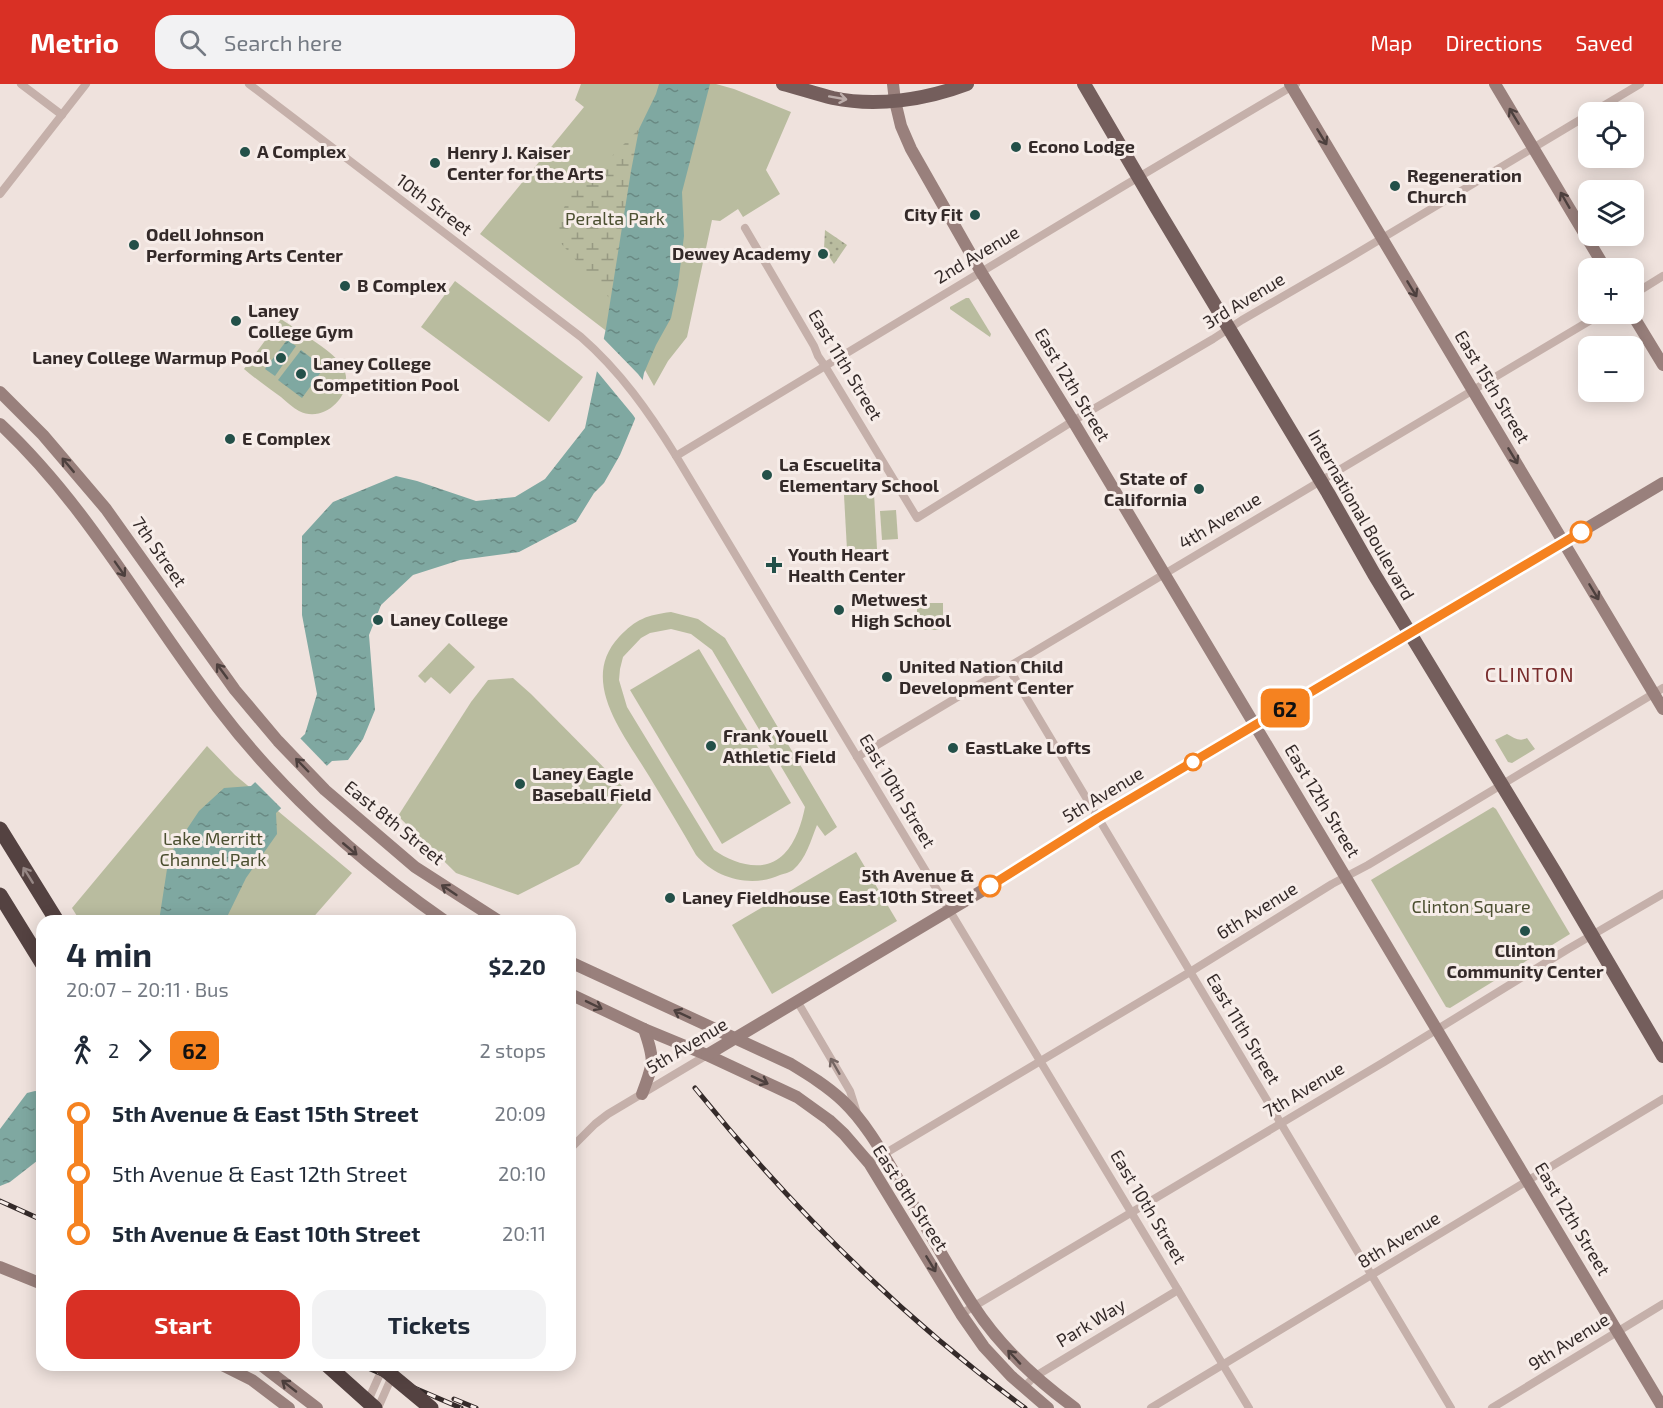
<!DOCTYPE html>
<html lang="en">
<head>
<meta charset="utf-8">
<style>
	body { margin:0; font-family:"Exo 2",sans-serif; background:#f2f2f3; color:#1f2937; height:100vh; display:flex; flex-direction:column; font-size:22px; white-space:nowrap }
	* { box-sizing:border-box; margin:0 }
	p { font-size:20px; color:#747a83 }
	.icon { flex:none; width:33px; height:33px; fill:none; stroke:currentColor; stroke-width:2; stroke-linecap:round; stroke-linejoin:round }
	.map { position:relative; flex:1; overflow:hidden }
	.panel { position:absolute; left:36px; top:831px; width:540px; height:456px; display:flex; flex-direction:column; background:#fff; border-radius:18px; box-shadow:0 3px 15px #0003 }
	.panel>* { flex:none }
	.badge { padding:0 12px; border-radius:9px; font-size:21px; line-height:39px }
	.fabs { position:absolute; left:1578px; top:18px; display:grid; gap:12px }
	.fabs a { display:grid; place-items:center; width:66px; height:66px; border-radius:12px; background:#fff; box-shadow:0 3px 15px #0003; font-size:30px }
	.map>.badge { position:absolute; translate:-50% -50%; box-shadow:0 0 0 3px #fff }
	.legs { display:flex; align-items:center; gap:9px; height:66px; padding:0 30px; font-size:20px }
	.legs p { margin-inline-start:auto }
	.headline { display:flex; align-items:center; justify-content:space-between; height:102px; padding:0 30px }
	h1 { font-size:33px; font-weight:700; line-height:45px }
	.action { display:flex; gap:12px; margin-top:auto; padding:12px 30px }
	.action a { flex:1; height:69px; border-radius:18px; background:#d93025; color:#fff; font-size:24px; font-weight:700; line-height:69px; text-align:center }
	.action a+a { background:#f2f2f3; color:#1f2937 }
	ul { padding:0 30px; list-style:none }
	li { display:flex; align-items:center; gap:21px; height:60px; font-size:22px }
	li i { display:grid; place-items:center; width:9px; height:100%; margin:0 8px; background:currentColor }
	li i::after { content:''; width:15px; height:15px; margin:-8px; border:4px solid; border-radius:50%; background:#fff }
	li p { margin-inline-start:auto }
	li:first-child i { background:linear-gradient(#0000 50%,currentColor 0) }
	li:last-child i { background:linear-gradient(currentColor 50%,#0000 0) }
	header { display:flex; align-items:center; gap:36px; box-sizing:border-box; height:84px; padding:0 30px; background:#d93025; color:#fff }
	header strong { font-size:28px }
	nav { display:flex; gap:33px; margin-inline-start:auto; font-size:21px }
	.search { width:420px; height:54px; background:#f2f2f3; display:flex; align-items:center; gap:15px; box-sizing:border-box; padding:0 21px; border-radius:18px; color:#747a83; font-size:22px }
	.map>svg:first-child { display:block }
	.green { fill:#b9bc9f; fill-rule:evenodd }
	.wetland { fill:url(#wetland-marsh) }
	.garden { fill:url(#garden-dots) }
	.water { fill:url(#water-ripples) }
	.pier { fill:#efe2dd }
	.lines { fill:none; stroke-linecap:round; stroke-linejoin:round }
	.street { stroke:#c5b0aa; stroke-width:8 }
	.secondary { stroke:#99807c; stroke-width:12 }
	.primary { stroke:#745e5c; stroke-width:14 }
	.highway { stroke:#544241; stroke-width:15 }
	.rail-casing { stroke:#342a29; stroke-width:5 }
	.rail { stroke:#f7ede9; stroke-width:3; stroke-dasharray:9; stroke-linecap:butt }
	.highway-bridge { stroke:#544241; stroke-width:15 }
	.oneway { stroke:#bcadaa }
	.oneway2 { stroke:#4d403e }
	.oneway3 { stroke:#958684 }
	.oneway4 { stroke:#756663 }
	.line-1-casing { stroke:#fff; stroke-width:14 }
	.line-1 { stroke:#f58220; stroke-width:9 }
	.poi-dot { fill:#235049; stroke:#f7ede9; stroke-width:2 }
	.stop-1-dot { fill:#fff; stroke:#f58220; stroke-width:3 }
	.labels { text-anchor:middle; stroke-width:6; stroke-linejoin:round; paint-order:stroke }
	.poi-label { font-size:18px; font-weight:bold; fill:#342a29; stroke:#f7ede9; text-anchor:start }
	.street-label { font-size:18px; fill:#342a29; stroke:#f7ede9 }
	.park-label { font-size:18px; fill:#4b4f30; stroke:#f7ede9 }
	.stop-label { font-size:18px; font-weight:bold; fill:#342a29; stroke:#f7ede9; text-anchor:end }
	.neighbourhood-label { font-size:20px; letter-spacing:1.5px; fill:#792c2c; stroke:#f7ede9 }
</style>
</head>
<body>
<header>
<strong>Metrio</strong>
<div class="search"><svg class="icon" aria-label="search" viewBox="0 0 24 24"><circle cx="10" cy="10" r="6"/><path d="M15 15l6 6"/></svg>Search here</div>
<nav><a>Map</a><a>Directions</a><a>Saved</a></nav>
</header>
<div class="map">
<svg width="1663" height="1324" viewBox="0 0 1663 1324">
	<defs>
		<pattern id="wetland-marsh" width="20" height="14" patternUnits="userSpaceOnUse" patternTransform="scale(1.5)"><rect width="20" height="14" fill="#b9bc9f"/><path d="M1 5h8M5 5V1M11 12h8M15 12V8" fill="none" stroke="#979982"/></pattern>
		<pattern id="garden-dots" width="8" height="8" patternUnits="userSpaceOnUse" patternTransform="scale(1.5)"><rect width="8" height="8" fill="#b9bc9f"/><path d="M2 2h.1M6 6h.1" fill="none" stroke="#979982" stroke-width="1.8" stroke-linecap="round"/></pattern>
		<pattern id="water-ripples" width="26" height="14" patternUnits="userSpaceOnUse" patternTransform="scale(1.5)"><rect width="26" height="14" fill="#7fa8a1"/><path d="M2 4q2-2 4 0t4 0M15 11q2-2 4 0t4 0" fill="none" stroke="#698983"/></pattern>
	</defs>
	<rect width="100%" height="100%" fill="#efe2dd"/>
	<g class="green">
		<path d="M581 0H716L734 5 791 28 766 86 780 110 743 133 738 125 720 137 712 136 687 253 668 277 654 302 640 277 609 249 480 150 584 23 575 16Z"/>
		<path d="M455 197 583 293 549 338 421 243Z"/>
		<path d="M966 214H969L991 250 990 253 950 225V223Z"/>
		<path d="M281 235C297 246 331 266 341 280 359 305 327 341 299 327 293 324 287 318 281 313 268 304 256 295 244 285Z"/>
		<path d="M874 409 877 465 847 466 844 411Z"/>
		<path d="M896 426 898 455 882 456 880 427Z"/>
		<rect x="917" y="519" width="26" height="27"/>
		<path d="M671 528 698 535 725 554 837 743 825 752 817 741C811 756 806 775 793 786 790 788 784 790 780 791 752 804 716 795 696 771 681 745 665 718 649 692 625 652 578 597 619 553 636 535 647 531 671 528ZM671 545 691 550 712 566 805 723C802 738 796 758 784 770 765 790 734 780 714 766L627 623 619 596 620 585 623 573 641 554 650 549Z"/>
		<path d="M449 559 475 583 450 610 431 593 425 599 418 592Z"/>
		<path d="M699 565 791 719 722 760 630 606Z"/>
		<path d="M513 594 531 610 630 710 579 780 518 811 456 789 398 732 471 618 488 596Z"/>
		<path d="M1507 650C1514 654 1520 658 1527 654L1535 665 1512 679 1508 678 1495 656Z"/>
		<path d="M207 662 235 691 352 789 310 837H80L72 824Z"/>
		<path d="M1493 723 1496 725 1570 850 1450 924 1446 923 1371 796Z"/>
		<path d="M856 768 897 837 772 910 732 841Z"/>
	</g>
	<path class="wetland" d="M639 45 611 216 559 157 560 132 571 109 607 77Z"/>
	<path class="garden" d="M825 146 847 161 834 180 824 165Z"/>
	<g class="water">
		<path d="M659 0H710L682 108 684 152 678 201 671 234 656 261 644 289 635 335 620 371 604 399 594 409 576 438 519 468 460 476 413 491 381 521 369 551 375 626 363 655 348 676 332 677 276 729 277 750 246 794 225 837H159L169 772 199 727 224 704 251 702 305 650 317 610 302 531V452L333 418 396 392 417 397 476 417 515 413 545 395 585 344 606 244 631 87 639 45 656 10Z"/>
		<path d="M287 256 296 262 275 292 265 285Z"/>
		<path d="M301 266 324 284 302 314 278 296Z"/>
		<path d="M35 1007 42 1008V1073L10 1098 0 1102V1045L27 1009Z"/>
	</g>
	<g class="pier">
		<path d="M602 253 638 290 645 299 637 337 633 331 595 285Z"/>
		<path d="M298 652 329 684 284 727 253 696Z"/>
	</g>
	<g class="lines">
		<g class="street">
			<path d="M21 0 62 31"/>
			<path d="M249 0 581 253C620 287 649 328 676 372L1249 1324"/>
			<path d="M1593 28 1640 0"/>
			<path d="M0 110 86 0"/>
			<path d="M745 144 814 262 818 272 825 282 917 434 1073 337 1213 255 1242 236 1344 177 1588 31"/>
			<path d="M1634 210 1663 192"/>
			<path d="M676 372 1122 103 1296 0"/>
			<path d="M1008 583 1451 1324"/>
			<path d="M857 673 1601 230"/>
			<path d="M797 917 850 1007 857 1029"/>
			<path d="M570 1065 595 1040 608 1030 707 971"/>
			<path d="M869 1079 1190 888 1332 800 1368 781 1663 604"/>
			<path d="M961 1230 1384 978 1568 865 1663 810"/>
			<path d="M1023 1304 1034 1293 1178 1206"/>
			<path d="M367 1319 384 1281"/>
			<path d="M378 1324 397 1281"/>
			<path d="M1151 1324 1663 1015"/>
			<path d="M1492 1324 1663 1220"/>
		</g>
		<g class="secondary">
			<path d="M893 0 895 17 901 42 911 65 981 188 1073 337 1663 1324"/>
			<path d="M1290 0 1663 625"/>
			<path d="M1495 0 1605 184"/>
			<path d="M1632 230 1663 281"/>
			<path d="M0 308 43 351 106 425 235 606 278 657 325 706 415 783 499 837"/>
			<path d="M0 340C88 422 145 529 218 624 281 707 359 777 445 837"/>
			<path d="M570 878 791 980C809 991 827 1002 843 1017 866 1039 882 1068 898 1095 923 1137 946 1180 973 1221 1000 1263 1035 1295 1075 1324"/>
			<path d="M570 910 644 945 707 971 780 1005 797 1013 829 1036 844 1050 869 1079 961 1230 984 1263 1011 1292 1048 1324"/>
			<path d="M707 971 990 802 1098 734 1663 399"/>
			<path d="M642 1010C654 978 655 977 644 945"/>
			<path d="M0 1183 42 1200"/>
			<path d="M222 1281 252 1296 289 1324"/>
			<path d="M261 1281 317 1324"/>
		</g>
		<g class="primary">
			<path d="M783 0C799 4 816 10 833 14 876 23 925 16 967 0"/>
			<path d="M1084 0 1156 123 1328 409 1374 490 1556 790 1663 972"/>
		</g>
		<g class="highway">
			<path d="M0 745 57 837"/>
			<path d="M0 811 42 879"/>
		</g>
		<g class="rail-casing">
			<g id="rail">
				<path d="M695 1004C791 1123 901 1233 1025 1324"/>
				<path d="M0 1117 42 1136"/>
				<path d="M361 1281 461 1324"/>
				<path d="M454 1315 476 1324"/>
			</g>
		</g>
		<use href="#rail" class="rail"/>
		<g class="highway-bridge">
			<path d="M327 1281 375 1324"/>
			<path d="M379 1281 431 1324"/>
		</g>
	</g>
	<defs><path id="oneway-shaft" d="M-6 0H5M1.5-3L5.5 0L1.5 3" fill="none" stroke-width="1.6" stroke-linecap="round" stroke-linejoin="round" transform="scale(1.5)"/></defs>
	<use class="oneway" href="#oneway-shaft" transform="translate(838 14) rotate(10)"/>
	<g class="oneway2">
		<use href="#oneway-shaft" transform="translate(1514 32) rotate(-121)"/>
		<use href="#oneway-shaft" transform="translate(1322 53) rotate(59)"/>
		<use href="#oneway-shaft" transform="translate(1565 116) rotate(-120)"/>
		<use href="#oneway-shaft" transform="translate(1412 205) rotate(59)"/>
		<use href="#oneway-shaft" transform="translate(1513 372) rotate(59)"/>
		<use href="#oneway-shaft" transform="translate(68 381) rotate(-130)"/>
		<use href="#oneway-shaft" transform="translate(120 485) rotate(55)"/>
		<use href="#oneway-shaft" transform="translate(1594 508) rotate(59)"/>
		<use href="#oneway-shaft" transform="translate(222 587) rotate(-126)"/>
		<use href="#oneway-shaft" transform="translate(302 681) rotate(-134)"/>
		<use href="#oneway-shaft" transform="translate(350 765) rotate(40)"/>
		<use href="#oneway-shaft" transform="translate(449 806) rotate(-146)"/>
		<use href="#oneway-shaft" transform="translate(594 921) rotate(26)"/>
		<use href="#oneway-shaft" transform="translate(682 930) rotate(-155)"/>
		<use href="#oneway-shaft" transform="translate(760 996) rotate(25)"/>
		<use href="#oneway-shaft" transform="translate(931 1180) rotate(59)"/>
		<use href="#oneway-shaft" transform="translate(1014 1273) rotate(-133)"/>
		<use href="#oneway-shaft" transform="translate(289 1302) rotate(-142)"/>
	</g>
	<use class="oneway3" href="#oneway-shaft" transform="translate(28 791) rotate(-122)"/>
	<use class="oneway4" href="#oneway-shaft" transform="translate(835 982) rotate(-120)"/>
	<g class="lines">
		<g class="line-1-casing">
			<path id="line-1" d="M990 802 1098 734 1581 448"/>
		</g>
		<use href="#line-1" class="line-1"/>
	</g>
	<g class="poi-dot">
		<circle cx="1016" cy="63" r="6"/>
		<circle cx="245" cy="68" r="6"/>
		<circle cx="435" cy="79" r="6"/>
		<circle cx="1395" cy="102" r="6"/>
		<circle cx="975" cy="131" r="6"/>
		<circle cx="134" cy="161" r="6"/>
		<circle cx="823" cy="170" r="6"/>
		<circle cx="345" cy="202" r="6"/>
		<circle cx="236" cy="237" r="6"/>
		<circle cx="281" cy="274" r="6"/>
		<circle cx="301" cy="290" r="6"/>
		<circle cx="230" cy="355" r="6"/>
		<circle cx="767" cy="391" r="6"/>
		<circle cx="1199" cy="405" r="6"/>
		<path d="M771 472h6v6h6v6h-6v6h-6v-6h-6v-6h6z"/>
		<circle cx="839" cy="526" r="6"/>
		<circle cx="378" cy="536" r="6"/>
		<circle cx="887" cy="593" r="6"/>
		<circle cx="711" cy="662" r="6"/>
		<circle cx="953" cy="664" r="6"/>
		<circle cx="520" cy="700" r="6"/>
		<circle cx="670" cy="814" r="6"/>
		<circle cx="1525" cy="847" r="6"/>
	</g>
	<g class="stop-1-dot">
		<circle cx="1581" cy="448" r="10"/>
		<circle cx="1193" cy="678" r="8"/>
		<circle cx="990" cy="802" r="10"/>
	</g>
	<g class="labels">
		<g class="poi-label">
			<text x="1028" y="69">Econo Lodge</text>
			<text x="257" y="74">A Complex</text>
			<text x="447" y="75">Henry J. Kaiser<tspan x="447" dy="21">Center for the Arts</tspan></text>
			<text x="1407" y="98">Regeneration<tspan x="1407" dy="21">Church</tspan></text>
			<text x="963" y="137" text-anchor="end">City Fit</text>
			<text x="146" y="157">Odell Johnson<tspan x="146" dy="21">Performing Arts Center</tspan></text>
			<text x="811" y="176" text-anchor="end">Dewey Academy</text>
			<text x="357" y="208">B Complex</text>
			<text x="248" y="233">Laney<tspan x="248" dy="21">College Gym</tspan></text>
			<text x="269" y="280" text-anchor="end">Laney College Warmup Pool</text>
			<text x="313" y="286">Laney College<tspan x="313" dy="21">Competition Pool</tspan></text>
			<text x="242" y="361">E Complex</text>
			<text x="779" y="387">La Escuelita<tspan x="779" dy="21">Elementary School</tspan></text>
			<text x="1187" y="401" text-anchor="end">State of<tspan x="1187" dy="21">California</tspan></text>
			<text x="788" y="477">Youth Heart<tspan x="788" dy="21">Health Center</tspan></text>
			<text x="851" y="522">Metwest<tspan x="851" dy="21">High School</tspan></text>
			<text x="390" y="542">Laney College</text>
			<text x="899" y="589">United Nation Child<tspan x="899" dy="21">Development Center</tspan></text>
			<text x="723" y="658">Frank Youell<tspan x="723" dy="21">Athletic Field</tspan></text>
			<text x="965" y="670">EastLake Lofts</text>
			<text x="532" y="696">Laney Eagle<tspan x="532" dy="21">Baseball Field</tspan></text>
			<text x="682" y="820">Laney Fieldhouse</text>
			<text x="1525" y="873" text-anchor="middle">Clinton<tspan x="1525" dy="21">Community Center</tspan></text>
		</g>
		<g class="street-label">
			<text transform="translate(434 121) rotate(37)" y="6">10th Street</text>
			<text transform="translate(977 171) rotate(-31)" y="6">2nd Avenue</text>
			<text transform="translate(1244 217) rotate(-31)" y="6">3rd Avenue</text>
			<text transform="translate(845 281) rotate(59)" y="6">East 11th Street</text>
			<text transform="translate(1072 301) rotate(59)" y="6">East 12th Street</text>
			<text transform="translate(1492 303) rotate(59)" y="6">East 15th Street</text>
			<text transform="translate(1361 431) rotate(60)" y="6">International Boulevard</text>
			<text transform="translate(1220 437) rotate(-31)" y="6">4th Avenue</text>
			<text transform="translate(159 468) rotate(55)" y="6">7th Street</text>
			<text transform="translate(897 707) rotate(59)" y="6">East 10th Street</text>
			<text transform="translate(1103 711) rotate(-31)" y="6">5th Avenue</text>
			<text transform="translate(1322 717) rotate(59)" y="6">East 12th Street</text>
			<text transform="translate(394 739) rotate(39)" y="6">East 8th Street</text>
			<text transform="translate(1257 827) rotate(-32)" y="6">6th Avenue</text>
			<text transform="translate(1243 945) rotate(59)" y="6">East 11th Street</text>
			<text transform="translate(687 962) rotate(-31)" y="6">5th Avenue</text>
			<text transform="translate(1304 1006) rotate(-31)" y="6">7th Avenue</text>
			<text transform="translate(910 1114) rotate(57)" y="6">East 8th Street</text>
			<text transform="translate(1148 1123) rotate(59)" y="6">East 10th Street</text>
			<text transform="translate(1572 1135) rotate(59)" y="6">East 12th Street</text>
			<text transform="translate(1399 1156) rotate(-31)" y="6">8th Avenue</text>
			<text transform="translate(1091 1239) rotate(-31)" y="6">Park Way</text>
			<text transform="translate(1569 1258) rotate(-32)" y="6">9th Avenue</text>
		</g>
		<g class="park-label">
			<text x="615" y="141">Peralta Park</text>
			<text x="213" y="761">Lake Merritt<tspan x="213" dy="21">Channel Park</tspan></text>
			<text x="1471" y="829">Clinton Square</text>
		</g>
		<g class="stop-label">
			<text x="974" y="798">5th Avenue &amp;<tspan x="974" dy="21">East 10th Street</tspan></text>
		</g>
		<g class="neighbourhood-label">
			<text x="1530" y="598">CLINTON</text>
		</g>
	</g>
</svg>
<div class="fabs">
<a><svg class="icon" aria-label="locate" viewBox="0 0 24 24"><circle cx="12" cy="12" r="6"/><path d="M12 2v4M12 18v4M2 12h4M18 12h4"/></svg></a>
<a><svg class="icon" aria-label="layers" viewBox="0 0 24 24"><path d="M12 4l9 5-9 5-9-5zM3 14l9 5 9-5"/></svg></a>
<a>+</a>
<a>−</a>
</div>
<b class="badge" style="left:1285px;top:624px;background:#f58220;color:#111">62</b>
<section class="panel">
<div class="headline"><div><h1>4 min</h1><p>20:07 – 20:11 · Bus</p></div><b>$2.20</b></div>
<div class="legs"><svg class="icon" aria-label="walk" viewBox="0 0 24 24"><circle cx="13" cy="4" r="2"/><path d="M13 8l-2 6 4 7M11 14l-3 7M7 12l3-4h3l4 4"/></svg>2<svg class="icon" aria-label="forward" viewBox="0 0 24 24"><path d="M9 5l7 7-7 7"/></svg><b class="badge" style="background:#f58220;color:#111">62</b><p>2 stops</p></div>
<ul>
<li><i style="color:#f58220"></i><b>5th Avenue &amp; East 15th Street</b><p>20:09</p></li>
<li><i style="color:#f58220"></i><span>5th Avenue &amp; East 12th Street</span><p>20:10</p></li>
<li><i style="color:#f58220"></i><b>5th Avenue &amp; East 10th Street</b><p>20:11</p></li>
</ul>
<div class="action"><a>Start</a><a>Tickets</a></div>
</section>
</div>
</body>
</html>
